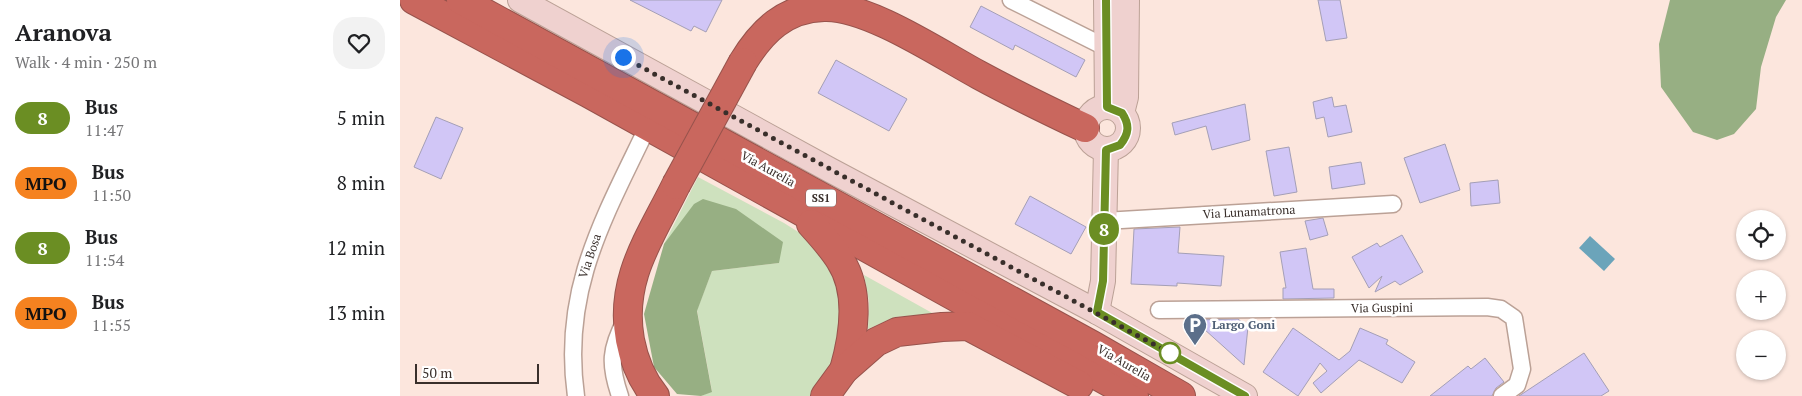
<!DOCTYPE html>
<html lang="en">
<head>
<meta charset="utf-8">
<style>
	body { margin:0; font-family:"PT Serif",serif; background:#f2f2f2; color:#202124; height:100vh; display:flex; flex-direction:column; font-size:19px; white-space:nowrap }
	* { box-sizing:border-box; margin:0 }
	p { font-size:16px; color:#757577 }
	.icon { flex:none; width:28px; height:28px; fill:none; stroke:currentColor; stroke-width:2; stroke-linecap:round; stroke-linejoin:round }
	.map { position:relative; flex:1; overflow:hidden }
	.drawer { display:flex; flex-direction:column; background:#fff; width:400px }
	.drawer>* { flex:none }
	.badge { padding:0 10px; border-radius:16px; font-size:18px; line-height:32px }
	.fabs { position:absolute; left:1336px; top:210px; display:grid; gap:10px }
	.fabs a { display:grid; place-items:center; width:50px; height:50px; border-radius:50%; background:#fff; box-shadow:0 1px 4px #0004; font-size:25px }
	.scale { position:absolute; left:15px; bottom:12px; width:124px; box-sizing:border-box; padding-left:5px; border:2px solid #392f2b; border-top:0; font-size:14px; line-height:18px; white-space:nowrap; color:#392f2b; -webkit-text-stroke:4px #fff; paint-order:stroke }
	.you { position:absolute; width:25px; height:25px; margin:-12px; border:4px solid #fff; border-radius:50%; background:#1a73e8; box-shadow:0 0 0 8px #1a73e833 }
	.map>.badge { position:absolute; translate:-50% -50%; box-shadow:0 0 0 2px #fff }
	.round { display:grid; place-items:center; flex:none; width:52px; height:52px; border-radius:20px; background:#f2f2f2 }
	.overview { display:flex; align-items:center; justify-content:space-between; height:85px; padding:0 15px }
	h1 { font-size:24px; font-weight:800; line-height:38px }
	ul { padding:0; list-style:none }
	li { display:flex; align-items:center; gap:15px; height:65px; padding:0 15px }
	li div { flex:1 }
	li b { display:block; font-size:19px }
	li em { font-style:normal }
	li .badge { min-width:55px; font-weight:700; text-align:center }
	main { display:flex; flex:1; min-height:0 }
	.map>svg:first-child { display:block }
	.green { fill:#cee1be }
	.forest { fill:#97af83 }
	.water { fill:#6ba4ba }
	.building { fill:#d1c6f6; stroke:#a49fb6 }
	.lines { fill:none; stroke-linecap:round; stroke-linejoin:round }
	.street-casing { stroke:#bba196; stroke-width:19 }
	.secondary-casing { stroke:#bba196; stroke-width:26 }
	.highway-casing { stroke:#97534c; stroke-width:30 }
	.street { stroke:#fff; stroke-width:16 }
	.secondary { stroke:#efd1cf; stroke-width:24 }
	.highway { stroke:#c9675e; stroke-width:28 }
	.highway-bridge-casing { stroke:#97534c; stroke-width:30; stroke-linecap:butt }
	.highway-bridge { stroke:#c9675e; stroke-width:28 }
	.line-casing { stroke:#fff; stroke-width:11 }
	.line { stroke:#6b8e23; stroke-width:8 }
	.walk { stroke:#392f2b; stroke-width:5; stroke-dasharray:0 9 }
	.stop-dot { fill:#fff; stroke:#6b8e23; stroke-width:2.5 }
	.labels { text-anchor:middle; stroke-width:5; stroke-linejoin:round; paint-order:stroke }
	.shield { fill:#fff; stroke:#746d6b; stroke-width:1 }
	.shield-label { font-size:11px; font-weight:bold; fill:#392f2b }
	.street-label { font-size:12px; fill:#392f2b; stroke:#fff }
	.service-label { font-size:12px; font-weight:bold; fill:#4e5e75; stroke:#fff; text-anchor:start }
</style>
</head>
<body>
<main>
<section class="drawer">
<div class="overview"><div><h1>Aranova</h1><p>Walk · 4 min · 250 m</p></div><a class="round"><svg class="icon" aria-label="heart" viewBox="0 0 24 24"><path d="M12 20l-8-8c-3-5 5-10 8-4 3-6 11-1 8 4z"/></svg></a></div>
<ul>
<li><span class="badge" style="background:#6b8e23;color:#fff">8</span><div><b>Bus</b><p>11:47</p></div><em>5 min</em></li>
<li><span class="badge" style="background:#f58220;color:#111">MPO</span><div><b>Bus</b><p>11:50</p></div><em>8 min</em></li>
<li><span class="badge" style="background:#6b8e23;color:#fff">8</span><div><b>Bus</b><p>11:54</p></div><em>12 min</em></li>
<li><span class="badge" style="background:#f58220;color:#111">MPO</span><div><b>Bus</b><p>11:55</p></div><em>13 min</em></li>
</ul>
</section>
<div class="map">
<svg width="1402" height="396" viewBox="0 0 1402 396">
	<rect width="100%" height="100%" fill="#fce6dd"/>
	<g class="green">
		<path d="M298 177 384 223 411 240 436 263 448 336 421 384 410 396H301L312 391 297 310 312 271 379 263 264 244Z"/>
		<path d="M464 275 534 314 495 317 468 329 469 302Z"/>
	</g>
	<g class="forest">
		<path d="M1270 0H1386L1376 17 1361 67 1356 109 1334 134 1317 140 1293 132 1261 87 1259 44Z"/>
		<path d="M303 199 336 209 383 242 379 263 312 271 297 311 312 392 301 396 277 394 254 367 244 314 264 244 294 204Z"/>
	</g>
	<path class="water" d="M1190 236 1215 259 1204 271 1179 248Z"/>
	<g class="building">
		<path d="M230 0H322L306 32 294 26 291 31Z"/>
		<path d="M918 0H940L947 38 926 41Z"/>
		<path d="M581 6 685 60 676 77 615 45 613 50 570 27Z"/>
		<path d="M436 60 507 99 489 131 418 93Z"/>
		<path d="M932 97 934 107 946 105 952 132 928 137 924 117 916 119 913 102Z"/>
		<path d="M845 104 850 140 812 150 806 126 775 135 772 123Z"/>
		<path d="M36 117 63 128 41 179 14 167Z"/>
		<path d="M1045 144 1060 190 1020 203 1004 158Z"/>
		<path d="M889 147 897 192 874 196 866 151Z"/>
		<path d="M961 162 965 184 932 189 929 167Z"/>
		<path d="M1098 180 1100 203 1071 206 1070 183Z"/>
		<path d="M630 196 686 227 671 254 615 224Z"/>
		<path d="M923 218 928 235 910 240 905 221Z"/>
		<path d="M780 227 778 253 824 256 821 286 777 283V286L731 284 734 229Z"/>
		<path d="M1002 235 1023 272 1000 285 995 281 975 292 982 276 969 288 952 257 977 243 980 247Z"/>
		<path d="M906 248 913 289H934V298L883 299V288H886L880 252Z"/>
		<path d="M838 319 848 327 844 365 794 320Z"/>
		<path d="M893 328 939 360 950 351 960 328 988 340 986 344 1015 362 1002 383 959 360 921 393 913 383 927 371 920 363 898 396 863 372Z"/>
		<path d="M1184 353 1209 391 1201 396H1119Z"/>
		<path d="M1085 358 1104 382 1096 388 1092 396H1030L1068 366 1071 369Z"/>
	</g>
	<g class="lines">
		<g class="street-casing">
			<g id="street">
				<path d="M611 0 707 48"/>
				<path d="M704 221 993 204"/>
				<path d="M759 310 1087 307 1101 309 1114 318 1122 369 1117 385 1102 396"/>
				<path d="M176 396C161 290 204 218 248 126"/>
				<path d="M220 396C209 364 210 349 226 319"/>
			</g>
		</g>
		<g class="secondary-casing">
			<g id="secondary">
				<path d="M120 0 430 170 697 312 845 396"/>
				<path d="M706 0 707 107"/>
				<circle cx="707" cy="128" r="21"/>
				<path d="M722 113 726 97 727 0"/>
				<path d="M697 312 703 281 706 149"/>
			</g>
		</g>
		<g class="highway-casing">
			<g id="highway">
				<path d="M14 0 188 93 734 396"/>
				<path d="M61 0 692 345 781 396"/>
				<path d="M343 62C362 31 385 8 424 7 467 5 540 54 579 75 614 94 649 111 685 128"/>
				<path d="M411 224C421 235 432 247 440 260 461 292 454 335 444 370"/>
				<path d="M255 396C242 380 234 361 230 340 219 279 250 238 276 185"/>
				<path d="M425 396 444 370 476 342 497 332 542 327 568 326 679 385"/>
			</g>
		</g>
		<use href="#street" class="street"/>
		<use href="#secondary" class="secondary"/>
		<use href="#highway" class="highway"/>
		<g class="highway-bridge-casing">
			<path id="highway-bridge" d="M276 185 343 62"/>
		</g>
		<use href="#highway-bridge" class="highway-bridge"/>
	</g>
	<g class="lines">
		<g class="line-casing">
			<path id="line" d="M706 0 707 107 722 113C730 125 729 134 720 145L706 150 703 281 697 312 845 396"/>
		</g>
		<use href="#line" class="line"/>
		<path class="walk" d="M223 57 770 353"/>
	</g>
	<defs>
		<g id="parking-pin" transform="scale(1.25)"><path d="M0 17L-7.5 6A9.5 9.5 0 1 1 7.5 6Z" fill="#5c6f8a" stroke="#fff"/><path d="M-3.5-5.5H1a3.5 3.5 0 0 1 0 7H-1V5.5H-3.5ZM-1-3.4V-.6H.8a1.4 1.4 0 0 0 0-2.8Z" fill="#fff"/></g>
	</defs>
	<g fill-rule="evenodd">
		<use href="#parking-pin" x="795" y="325"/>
	</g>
	<circle class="stop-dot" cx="770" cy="353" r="10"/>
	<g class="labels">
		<rect class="shield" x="406" y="189.5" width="30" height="17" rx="4"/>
		<g class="shield-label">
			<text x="421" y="202">SS1</text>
		</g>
		<g class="street-label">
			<text transform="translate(368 169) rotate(29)" y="4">Via Aurelia</text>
			<text transform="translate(849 212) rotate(-3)" y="4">Via Lunamatrona</text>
			<text transform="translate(190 256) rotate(-71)" y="4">Via Bosa</text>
			<text transform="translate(982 308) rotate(-1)" y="4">Via Guspini</text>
			<text transform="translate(724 363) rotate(30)" y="4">Via Aurelia</text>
		</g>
		<g class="service-label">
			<text x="812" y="329">Largo Goni</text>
		</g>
	</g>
</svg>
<div class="fabs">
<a><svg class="icon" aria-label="locate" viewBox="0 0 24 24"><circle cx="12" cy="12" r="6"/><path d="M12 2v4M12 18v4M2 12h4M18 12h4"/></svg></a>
<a>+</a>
<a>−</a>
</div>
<div class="scale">50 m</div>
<div class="you" style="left:223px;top:57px"></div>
<b class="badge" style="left:704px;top:229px;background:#6b8e23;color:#fff">8</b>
</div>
</main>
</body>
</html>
